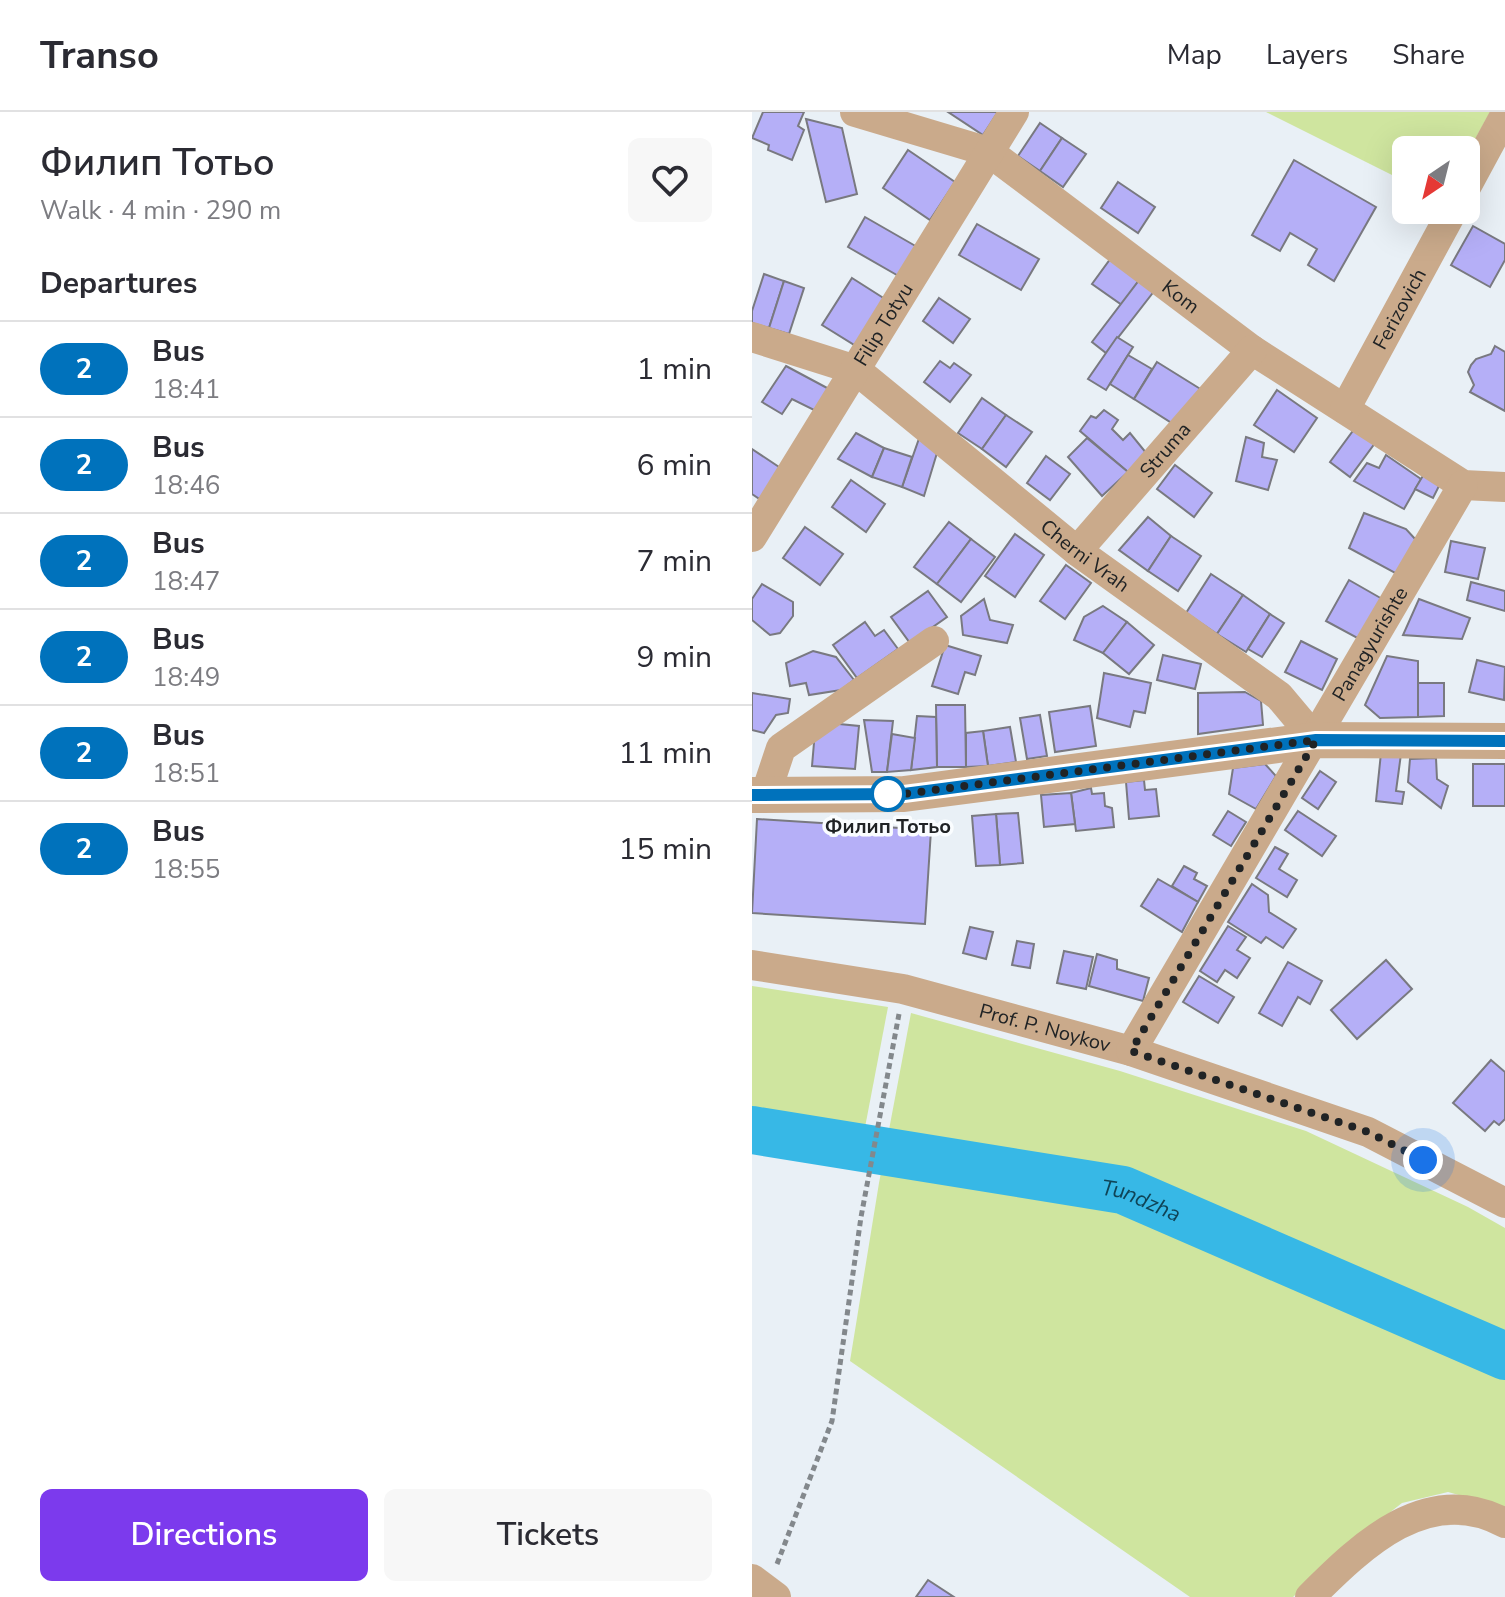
<!DOCTYPE html>
<html lang="en">
<head>
<meta charset="utf-8">
<style>
	body { margin:0; font-family:"Nunito Sans",sans-serif; background:#f7f7f7; color:#2b2b33; height:100vh; display:flex; flex-direction:column; font-size:30px; white-space:nowrap }
	* { box-sizing:border-box; margin:0 }
	p { font-size:26px; color:#7c7c81 }
	.icon { flex:none; width:44px; height:44px; fill:none; stroke:currentColor; stroke-width:2; stroke-linecap:round; stroke-linejoin:round }
	.map { position:relative; flex:1; overflow:hidden }
	.side { display:flex; flex-direction:column; background:#fff; width:752px }
	.side>* { flex:none }
	.badge { padding:0 16px; border-radius:26px; font-size:28px; line-height:52px }
	.needle { width:52px; rotate:215deg }
	.tools { position:absolute; left:640px; top:24px; display:grid; gap:16px }
	.tools a { display:grid; place-items:center; width:88px; height:88px; border-radius:12px; background:#fff; box-shadow:0 8px 32px #0002; font-size:40px }
	.you { position:absolute; width:40px; height:40px; margin:-20px; border:6px solid #fff; border-radius:50%; background:#1a73e8; box-shadow:0 0 0 12px #1a73e833 }
	.map>.badge { position:absolute; translate:-50% -50%; box-shadow:0 0 0 4px #fff }
	h2 { padding:0 40px; font-size:30px; line-height:72px }
	.round { display:grid; place-items:center; flex:none; width:84px; height:84px; border-radius:12px; background:#f7f7f7 }
	.headline { display:flex; align-items:center; justify-content:space-between; height:136px; padding:0 40px }
	h1 { font-size:38px; font-weight:600; line-height:60px }
	.cta { display:flex; gap:16px; margin-top:auto; padding:16px 40px }
	.cta a { flex:1; height:92px; border-radius:12px; background:#7c3aed; color:#fff; font-size:32px; font-weight:600; line-height:92px; text-align:center }
	.cta a+a { background:#f7f7f7; color:#2b2b33 }
	ul { padding:0; list-style:none }
	li { display:flex; align-items:center; gap:24px; height:96px; padding:0 40px; border-top:2px solid #e1e1e2 }
	li div { flex:1 }
	li b { display:block; font-size:30px }
	li em { font-style:normal }
	li .badge { min-width:88px; font-weight:700; text-align:center }
	header { display:flex; align-items:center; gap:48px; box-sizing:border-box; height:112px; padding:0 40px; background:#fff; border-bottom:2px solid #e1e1e2 }
	header strong { font-size:38px }
	nav { display:flex; gap:44px; margin-inline-start:auto; font-size:28px }
	main { display:flex; flex:1; min-height:0 }
	.map>svg:first-child { display:block }
	.green { fill:#cfe59f }
	.lines { fill:none; stroke-linecap:round; stroke-linejoin:round }
	.river { stroke:#37b8e6; stroke-width:48 }
	.building { fill:#b5aff7; stroke:#797980; stroke-width:2 }
	.path { stroke:#83888c; stroke-width:5; stroke-dasharray:6 4; stroke-linecap:butt }
	.minor { stroke:#caaa8b; stroke-width:30 }
	.tertiary { stroke:#caaa8b; stroke-width:36 }
	.line-casing { stroke:#fff; stroke-width:18 }
	.line { stroke:#0072bc; stroke-width:12 }
	.walk { stroke:#202325; stroke-width:8; stroke-dasharray:0 14.4 }
	.stop-dot { fill:#fff; stroke:#0072bc; stroke-width:4 }
	.labels { text-anchor:middle; stroke-width:7; stroke-linejoin:round; paint-order:stroke }
	.street-label { font-size:20px; fill:#202325; stroke:#fafdff }
	.stop-label { font-size:20px; font-weight:bold; fill:#202325; stroke:#fafdff }
	.water-label { font-size:22px; font-style:italic; fill:#0f4457; stroke:#fafdff }
</style>
</head>
<body>
<header>
<strong>Transo</strong>
<nav><a>Map</a><a>Layers</a><a>Share</a></nav>
</header>
<main>
<section class="side">
<div class="headline"><div><h1>Филип Тотьо</h1><p>Walk · 4 min · 290 m</p></div><a class="round"><svg class="icon" aria-label="heart" viewBox="0 0 24 24"><path d="M12 20l-8-8c-3-5 5-10 8-4 3-6 11-1 8 4z"/></svg></a></div>
<h2>Departures</h2>
<ul>
<li><span class="badge" style="background:#0072bc;color:#fff">2</span><div><b>Bus</b><p>18:41</p></div><em>1 min</em></li>
<li><span class="badge" style="background:#0072bc;color:#fff">2</span><div><b>Bus</b><p>18:46</p></div><em>6 min</em></li>
<li><span class="badge" style="background:#0072bc;color:#fff">2</span><div><b>Bus</b><p>18:47</p></div><em>7 min</em></li>
<li><span class="badge" style="background:#0072bc;color:#fff">2</span><div><b>Bus</b><p>18:49</p></div><em>9 min</em></li>
<li><span class="badge" style="background:#0072bc;color:#fff">2</span><div><b>Bus</b><p>18:51</p></div><em>11 min</em></li>
<li><span class="badge" style="background:#0072bc;color:#fff">2</span><div><b>Bus</b><p>18:55</p></div><em>15 min</em></li>
</ul>
<div class="cta"><a>Directions</a><a>Tickets</a></div>
</section>
<div class="map">
<svg width="753" height="1485" viewBox="0 0 753 1485">
	<rect width="100%" height="100%" fill="#e9f0f6"/>
	<g class="green">
		<path d="M514 0H738L714 44V38H654V70Z"/>
		<path d="M0 874 136 895 106 1052 0 1036Z"/>
		<path d="M159 901 368 959 554 1019 716 1095 753 1116V1396L696 1380 650 1391 591 1437 541 1485H438L98 1249 127 1071Z"/>
	</g>
	<g class="lines">
		<path class="river" id="s1" d="M0 1018 371 1078 753 1244"/>
	</g>
	<g class="building">
		<path d="M11 0H52L46 14 52 18 40 48 16 38 17 33 0 26Z"/>
		<path d="M196 0H246L231 23Z"/>
		<path d="M54 7 90 16 105 82 74 90Z"/>
		<path d="M288 11 310 26 288 59 266 44Z"/>
		<path d="M310 26 334 42 311 75 288 59Z"/>
		<path d="M156 38 203 70 178 108 131 76Z"/>
		<path d="M542 48 624 95 582 169 556 153 565 137 538 121 528 139 500 123Z"/>
		<path d="M366 70 403 95 386 121 349 96Z"/>
		<path d="M113 105 167 136 150 166 96 135Z"/>
		<path d="M225 112 287 147 269 178 207 143Z"/>
		<path d="M721 114 753 132V148L738 175 699 153Z"/>
		<path d="M359 146 388 167 370 193 340 172Z"/>
		<path d="M12 162 32 169 17 216 0 211V199Z"/>
		<path d="M100 166 133 187 104 234 70 213Z"/>
		<path d="M388 167 403 178 354 241 340 230Z"/>
		<path d="M32 169 52 176 37 222 17 216Z"/>
		<path d="M187 186 218 207 201 231 171 209Z"/>
		<path d="M365 225 381 235 354 278 336 267Z"/>
		<path d="M743 234 753 240V299L718 280 722 273 716 260 719 253 724 247 739 242Z"/>
		<path d="M376 243 400 257 382 287 358 272Z"/>
		<path d="M188 249 198 256 202 251 219 263 198 290 172 270Z"/>
		<path d="M405 250 450 278 426 315 382 287Z"/>
		<path d="M34 254 77 277 64 299 40 287 30 302 10 290Z"/>
		<path d="M525 278 565 306 542 340 502 313Z"/>
		<path d="M230 286 254 303 230 337 206 321Z"/>
		<path d="M352 298 366 308 360 317 371 328 378 321 395 342 376 360 328 319 339 304 344 306Z"/>
		<path d="M254 303 280 320 254 355 230 337Z"/>
		<path d="M606 312 626 327 598 365 578 350Z"/>
		<path d="M104 321 132 336 120 365 86 347Z"/>
		<path d="M169 321 188 331 172 384 150 375Z"/>
		<path d="M494 325 512 331 510 345 525 348 516 378 484 369Z"/>
		<path d="M335 326 376 360 350 384 316 345Z"/>
		<path d="M132 336 160 345 150 375 120 365Z"/>
		<path d="M0 337 30 357 9 388 0 382Z"/>
		<path d="M634 343 669 367 652 397 602 369 615 351 627 356Z"/>
		<path d="M294 344 318 362 298 388 275 371Z"/>
		<path d="M423 353 460 381 442 405 405 377Z"/>
		<path d="M675 357 691 366 681 386 663 377Z"/>
		<path d="M99 368 133 392 114 420 80 395Z"/>
		<path d="M612 401 654 417 664 428 645 462 597 436Z"/>
		<path d="M396 405 419 424 396 459 367 438Z"/>
		<path d="M197 410 219 427 185 472 162 455Z"/>
		<path d="M53 415 91 442 68 473 31 446Z"/>
		<path d="M263 422 292 443 263 485 233 464Z"/>
		<path d="M419 424 449 444 426 479 396 459Z"/>
		<path d="M219 427 243 445 209 490 185 472Z"/>
		<path d="M699 429 733 436 726 467 693 460Z"/>
		<path d="M314 453 339 471 313 507 288 489Z"/>
		<path d="M459 462 491 483 465 522 434 501Z"/>
		<path d="M597 468 632 488 609 528 574 509Z"/>
		<path d="M719 470 753 479V499L715 488Z"/>
		<path d="M10 472 41 490V504L28 521 18 523 0 508V487Z"/>
		<path d="M176 479 195 505 158 531 139 505Z"/>
		<path d="M491 483 518 502 494 540 465 522Z"/>
		<path d="M232 487 238 508 261 513 255 531 211 523 209 504Z"/>
		<path d="M667 487 718 506 710 527 651 523Z"/>
		<path d="M351 494 375 510 351 541 322 528 332 505Z"/>
		<path d="M518 502 532 511 510 545 496 537Z"/>
		<path d="M113 510 123 524 132 518 146 537 105 566 81 533Z"/>
		<path d="M375 510 402 533 377 562 351 541Z"/>
		<path d="M549 529 585 547 570 578 533 560Z"/>
		<path d="M193 533 229 544 223 563 213 560 206 582 180 574Z"/>
		<path d="M61 539 84 545 102 568 89 578 57 583 54 571 38 574 34 551Z"/>
		<path d="M411 543 449 552 443 577 405 568Z"/>
		<path d="M635 544 666 549V605L628 606 613 593Z"/>
		<path d="M725 548 753 555 752 588 717 580Z"/>
		<path d="M352 561 399 571 393 601 382 599 378 615 345 606Z"/>
		<path d="M666 571H692V604L666 605Z"/>
		<path d="M493 580 509 589 511 613 446 622V581Z"/>
		<path d="M0 581 38 587 36 601 24 603 12 621 0 618Z"/>
		<path d="M184 593H213L214 655H185Z"/>
		<path d="M338 594 344 634 303 640 297 600Z"/>
		<path d="M288 603 295 644 275 647 268 606Z"/>
		<path d="M165 604 184 605 185 655 159 658Z"/>
		<path d="M112 608 141 609 135 660H120Z"/>
		<path d="M77 611 107 614 103 657 60 654 63 619Z"/>
		<path d="M258 615 264 650 236 654 231 619Z"/>
		<path d="M231 619 236 654 214 655V621Z"/>
		<path d="M140 622 163 626 159 658 135 660Z"/>
		<path d="M629 641 649 642 644 679 652 680 650 692 624 689Z"/>
		<path d="M684 646 685 667 696 674 689 696 656 670 658 647Z"/>
		<path d="M513 652 524 664 504 697 477 682 481 656Z"/>
		<rect x="721" y="652" width="32" height="42"/>
		<path d="M568 659 584 670 566 697 550 686Z"/>
		<path d="M392 668 393 678 404 677 407 704 377 707 374 670Z"/>
		<path d="M339 676 340 682 352 681 353 694 360 696 362 715 324 719 319 681Z"/>
		<path d="M319 681 323 712 292 715 289 683Z"/>
		<path d="M476 699 494 710 479 734 461 723Z"/>
		<path d="M546 699 584 724 570 744 533 718Z"/>
		<path d="M266 701 271 751 248 753 244 702Z"/>
		<path d="M244 702 248 753 224 754 220 704Z"/>
		<path d="M5 707 179 718 173 812 0 801Z"/>
		<path d="M523 735 536 742 527 757 545 768 535 785 504 766Z"/>
		<path d="M432 754 445 761 442 767 455 774 446 790 420 774Z"/>
		<path d="M406 767 446 790 430 820 389 794Z"/>
		<path d="M500 772 516 783 517 800 544 817 531 836 514 825 509 831 476 810Z"/>
		<path d="M476 814 494 825 485 838 498 846 485 866 473 858 465 870 448 859Z"/>
		<path d="M218 815 241 820 234 847 211 841Z"/>
		<path d="M265 829 282 832 278 856 260 853Z"/>
		<path d="M312 839 341 845 334 877 305 871Z"/>
		<path d="M345 842 365 848V857L397 866 391 889 337 874Z"/>
		<path d="M634 848 660 877 605 927 579 898Z"/>
		<path d="M536 850 570 869 558 892 546 885 530 914 507 901Z"/>
		<path d="M447 864 482 885 466 911 431 890Z"/>
		<path d="M739 948 753 960V1007L747 1013 742 1009 733 1019 701 991Z"/>
		<path d="M176 1468 202 1485H164Z"/>
	</g>
	<g class="lines">
		<path class="path" d="M25 1452 80 1309 109 1105 147 902"/>
		<g class="minor">
			<path id="s2" d="M103 0 237 40 500 238 711 373 753 375"/>
			<path d="M714 75 753 3"/>
			<path id="s3" d="M0 225 104 258 325 439 527 584 564 628"/>
			<path id="s4" d="M593 297 701 98"/>
			<path id="s5" d="M0 425 262 0"/>
			<path id="s6" d="M325 439 500 238"/>
			<path d="M13 684 29 636 182 529"/>
			<path id="s7" d="M0 853 151 877 379 939 616 1020 753 1091"/>
			<path id="s8" d="M379 939 711 373"/>
			<path d="M0 1467 24 1485"/>
			<path d="M558 1485C610 1433 676 1369 753 1411"/>
		</g>
		<path class="tertiary" d="M0 683 152 682 564 628 753 629"/>
	</g>
	<g class="lines">
		<g class="line-casing">
			<path id="line" d="M0 683 152 682 564 628 753 629"/>
		</g>
		<use href="#line" class="line"/>
		<path class="walk" d="M136 682H124H152L564 628 379 939 616 1020 671 1048"/>
	</g>
	<circle class="stop-dot" cx="136" cy="682" r="16"/>
	<g class="labels">
		<g class="street-label">
			<text dy="7" stroke="none"><textPath href="#s2" startOffset="380">Kom</textPath></text>
			<text dy="7" stroke="none"><textPath href="#s4" startOffset="114">Ferizovich</textPath></text>
			<text dy="7" stroke="none"><textPath href="#s5" startOffset="250">Filip Totyu</textPath></text>
			<text dy="7" stroke="none"><textPath href="#s6" startOffset="134">Struma</textPath></text>
			<text dy="7" stroke="none"><textPath href="#s3" startOffset="404">Cherni Vrah</textPath></text>
			<text dy="7" stroke="none"><textPath href="#s8" startOffset="472">Panagyurishte</textPath></text>
			<text dy="7" stroke="none"><textPath href="#s7" startOffset="300">Prof. P. Noykov</textPath></text>
		</g>
		<g class="stop-label">
			<text x="136" y="721">Филип Тотьо</text>
		</g>
		<g class="water-label">
			<text dy="8" stroke="none"><textPath href="#s1" startOffset="396">Tundzha</textPath></text>
		</g>
	</g>
</svg>
<div class="tools">
<a><svg class="needle" viewBox="-14 -14 28 28"><path d="M0-13l5 13h-10z" fill="#e53935"/><path d="M0 13l5-13h-10z" fill="#7c7c81"/></svg></a>
</div>
<div class="you" style="left:671px;top:1048px"></div>
</div>
</main>
</body>
</html>
